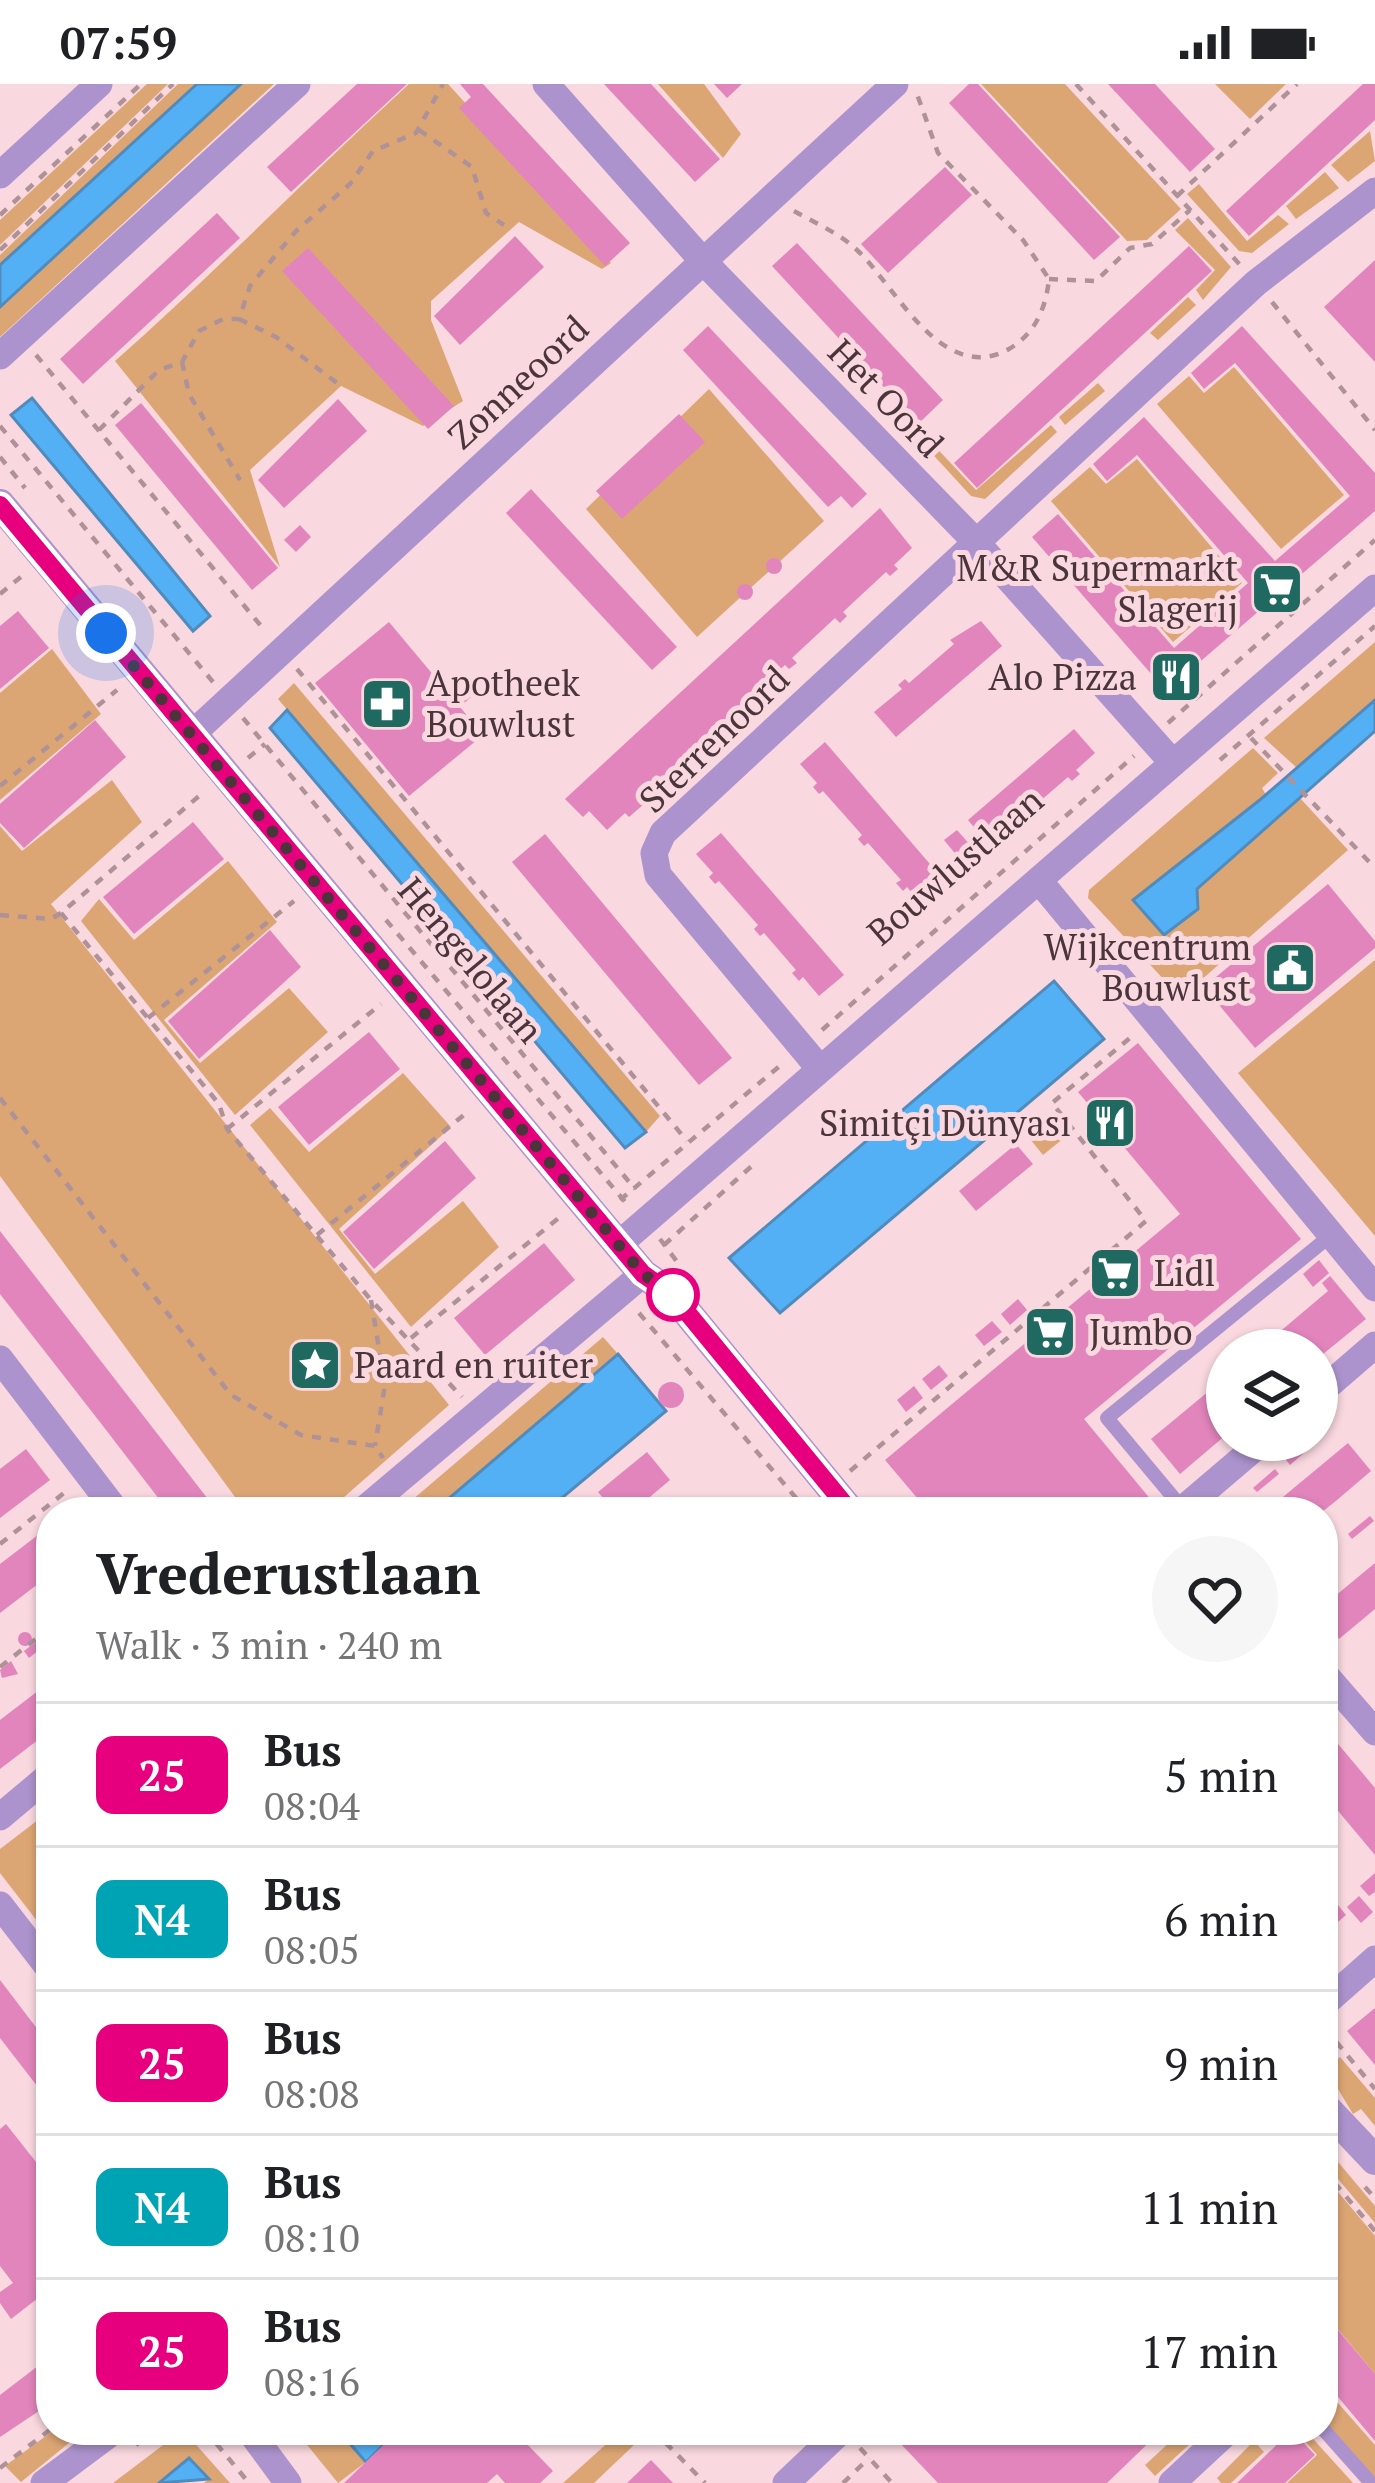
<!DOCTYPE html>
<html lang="en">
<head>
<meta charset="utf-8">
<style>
	body { margin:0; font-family:"PT Serif",serif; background:#f6f6f6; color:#202124; height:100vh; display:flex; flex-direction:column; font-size:45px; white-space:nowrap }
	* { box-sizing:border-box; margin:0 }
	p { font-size:39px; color:#757577 }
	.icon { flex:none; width:66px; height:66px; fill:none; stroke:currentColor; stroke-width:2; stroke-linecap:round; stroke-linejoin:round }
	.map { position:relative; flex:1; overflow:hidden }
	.panel { position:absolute; left:36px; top:1413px; width:1302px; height:948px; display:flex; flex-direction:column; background:#fff; border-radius:48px; box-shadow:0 3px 9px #0004 }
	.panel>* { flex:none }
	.badge { padding:0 24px; border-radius:18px; font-size:42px; line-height:78px }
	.tools { position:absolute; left:1206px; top:1245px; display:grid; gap:24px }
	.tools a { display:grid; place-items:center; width:132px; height:132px; border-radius:50%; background:#fff; box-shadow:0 3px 9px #0004; font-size:60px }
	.you { position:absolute; width:60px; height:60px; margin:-30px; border:9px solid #fff; border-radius:50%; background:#1a73e8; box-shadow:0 0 0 18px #1a73e833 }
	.map>.badge { position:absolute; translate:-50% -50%; box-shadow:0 0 0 6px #fff }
	.round { display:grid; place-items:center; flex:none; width:126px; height:126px; border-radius:63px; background:#f6f6f6 }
	.head { display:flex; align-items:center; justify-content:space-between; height:204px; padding:0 60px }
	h1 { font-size:57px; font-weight:700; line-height:90px }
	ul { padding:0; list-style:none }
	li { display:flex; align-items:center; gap:36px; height:144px; padding:0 60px; border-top:3px solid #e0e0e0 }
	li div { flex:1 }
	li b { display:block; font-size:45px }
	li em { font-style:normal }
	li .badge { min-width:132px; font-weight:700; text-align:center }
	.status { display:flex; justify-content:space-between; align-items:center; height:84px; padding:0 60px; background:#fff; direction:ltr }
	.status svg { height:33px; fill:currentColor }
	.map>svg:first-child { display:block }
	.green { fill:#dca674 }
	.water { fill:#54b0f4; stroke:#518bbc; stroke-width:3 }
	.building { fill:#e285bd }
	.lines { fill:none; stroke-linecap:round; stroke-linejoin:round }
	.path { stroke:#ae9298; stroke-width:4.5; stroke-dasharray:9 9; stroke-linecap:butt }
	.service { stroke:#ac93cd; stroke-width:14 }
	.minor { stroke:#ac93cd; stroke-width:27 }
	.tertiary { stroke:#ac93cd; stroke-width:30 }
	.line-casing { stroke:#fff; stroke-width:27 }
	.line { stroke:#e6007e; stroke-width:18 }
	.walk { stroke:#4a353a; stroke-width:12; stroke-dasharray:0 21.6 }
	.stop-dot { fill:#fff; stroke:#e6007e; stroke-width:6 }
	.labels { text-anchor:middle; stroke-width:10; stroke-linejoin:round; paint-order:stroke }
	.street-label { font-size:36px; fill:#4a353a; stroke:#f9d8df }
	.poi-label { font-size:36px; fill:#4a353a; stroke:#f9d8df; text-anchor:end }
</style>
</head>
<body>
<div class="status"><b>07:59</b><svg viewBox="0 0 49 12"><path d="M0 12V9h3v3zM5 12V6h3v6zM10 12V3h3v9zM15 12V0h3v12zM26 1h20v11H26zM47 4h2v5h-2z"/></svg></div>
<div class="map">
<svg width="1375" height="2399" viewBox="0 0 1375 2399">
	<rect width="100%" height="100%" fill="#f9d8df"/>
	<g class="green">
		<path d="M147 0H168L0 161V136Z"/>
		<path d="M178 0H274L0 253V171Z"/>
		<path d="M409 0H448L611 179 602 185 519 138 431 217V236L463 317 423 342 341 302 250 386 280 483 115 277C216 188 309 91 409 0Z"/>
		<path d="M658 0H704L741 50 723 74Z"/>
		<path d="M981 0H1065L1181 125 1147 156 1127 157Z"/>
		<path d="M1215 0H1286L1250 35Z"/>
		<path d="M1370 47 1375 77 1348 98 1331 81Z"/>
		<path d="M1325 88 1339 104 1296 135 1286 122Z"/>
		<path d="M1199 100 1247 157 1278 131 1289 140 1252 169 1239 167 1187 110Z"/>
		<path d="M1188 134 1231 183 1203 216 1196 206 1215 186 1175 146Z"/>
		<path d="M1188 213 1196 221 1158 256 1150 249Z"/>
		<path d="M1234 283 1344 411 1281 465 1157 320 1189 292 1204 309Z"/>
		<path d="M1098 299 1105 307 1065 341 1059 333Z"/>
		<path d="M709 305 824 437 697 553 586 425Z"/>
		<path d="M1051 341 1057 348 985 415 971 412 925 362 930 357 976 406Z"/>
		<path d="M1137 375 1242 499 1173 558 1051 417 1090 383 1106 400Z"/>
		<path d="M1375 558V616L1297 684 1264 654Z"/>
		<path d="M52 565 101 630 0 716V609Z"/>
		<path d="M294 599 660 1032 646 1048 278 615Z"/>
		<path d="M1253 664 1278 689 1262 704 1266 711 1133 815 1197 806 1299 713 1348 766 1181 914 1088 814 1089 806Z"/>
		<path d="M112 696 142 738 51 820 449 1321 327 1428H246L0 1092V742L22 767Z"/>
		<path d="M228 777 277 838 164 936 200 979 289 904 328 948 235 1031 81 837 99 815 134 856Z"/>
		<path d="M1375 876V1152L1238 989Z"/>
		<path d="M403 989 451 1043 339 1145 375 1190 463 1117 499 1163 411 1243 250 1041 270 1024 309 1068Z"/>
		<path d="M1052 1029 1069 1050 1043 1071 1026 1050Z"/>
		<path d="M603 1253 618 1270 433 1428H398Z"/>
		<path d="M51 1726V1767L37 1780 51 1798V1855L0 1789V1765Z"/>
		<path d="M1340 1973 1375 2014V2042L1361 2025 1353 2030 1326 1985Z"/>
		<path d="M1323 2060 1375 2122V2139L1323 2077Z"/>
		<path d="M1323 2090 1375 2152V2290L1323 2227Z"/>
		<path d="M1323 2302 1375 2361V2399L1323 2344Z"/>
		<path d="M54 2346H85L21 2398 5 2382Z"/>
		<path d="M183 2346 230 2399H204L209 2395 189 2375 159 2399H113Z"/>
		<path d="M295 2346H338L366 2378 338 2399Z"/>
		<path d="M622 2346 635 2360 594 2399H563Z"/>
		<path d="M1183 2346H1205L1155 2392 1145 2381Z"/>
		<path d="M1295 2346H1305L1353 2399H1287L1317 2371Z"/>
		<path d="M1254 2357 1264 2368 1231 2399H1221L1217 2394Z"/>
	</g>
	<g class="water">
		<path d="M197 0H241L0 223V181Z"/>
		<path d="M32 314 210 532 193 547 11 331Z"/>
		<path d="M1375 616V647L1197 805 1198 825 1164 851 1133 816 1261 715Z"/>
		<path d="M287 626 646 1048 625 1064 270 644Z"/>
		<path d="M1054 897 1104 955 780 1229 729 1174Z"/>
		<path d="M618 1270 666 1327 545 1428H433Z"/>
		<path d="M338 2346H384L389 2355 366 2378Z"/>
		<path d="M189 2374 209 2395 159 2399Z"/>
	</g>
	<g class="building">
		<path d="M357 0H407L291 108 267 83Z"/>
		<path d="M460 0H483L630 159 605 182 459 24 471 13Z"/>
		<path d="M604 0H651L720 75 695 98Z"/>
		<path d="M714 0H742L727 14Z"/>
		<path d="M969 0H978L1120 153 1094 176 949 19Z"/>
		<path d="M1108 0H1155L1215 65 1190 88Z"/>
		<path d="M1363 0H1375V36L1249 152 1226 127Z"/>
		<path d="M945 83 972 111 888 189 861 160Z"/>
		<path d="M217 129 240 154 83 300 60 275Z"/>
		<path d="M515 152 544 183 460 261 434 232Z"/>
		<path d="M797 159 943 316 918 340 772 182Z"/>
		<path d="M1189 162 1212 187 977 404 954 379Z"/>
		<path d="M308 164 454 322 428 345 282 187Z"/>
		<path d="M1375 176V278L1324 223Z"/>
		<path d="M708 242 867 410 852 424 841 412 828 423 683 266Z"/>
		<path d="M1242 242 1375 389V427L1166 607 1032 453 1058 430 1174 564 1248 499 1137 371 1107 397 1093 380 1144 333 1275 477 1350 412 1235 279 1204 305 1191 289Z"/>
		<path d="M338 315 367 347 284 424 258 396Z"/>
		<path d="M141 319 278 484 252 506 115 341Z"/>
		<path d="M679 330 705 358 622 435 596 407Z"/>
		<path d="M531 405 677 563 652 586 506 429Z"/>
		<path d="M880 424 912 464 894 481 898 485 890 492 886 488 843 528 847 532 840 539 835 534 792 574 797 579 789 585 785 581 741 622 745 626 738 633 734 628 691 668 695 673 688 680 683 675 640 715 644 720 629 733 625 729 607 746 589 727 583 733 565 715Z"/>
		<path d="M300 441 311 453 296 468 284 456Z"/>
		<circle cx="774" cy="482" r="8"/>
		<circle cx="745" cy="508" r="8"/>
		<path d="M18 527 49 564 0 605V542Z"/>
		<path d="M981 537 1002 562 896 653 874 628 902 605 898 601 905 595 909 599 954 560 950 556Z"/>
		<path d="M389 538 450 611 463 600 472 612 460 623 483 651 409 712 315 599Z"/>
		<path d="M95 636 126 673 24 764 0 739V720Z"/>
		<path d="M1074 645 1095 669 1076 686 1080 690 1072 697 1068 693 1024 731 1027 735 1020 742 1016 737 989 761 968 736Z"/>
		<path d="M825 658 948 801 923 822 907 803 903 807 896 799 901 796 868 759 864 762 858 755 862 751 823 707 819 710 813 703 817 699 800 680Z"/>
		<path d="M193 738 224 775 134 850 103 813Z"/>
		<path d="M957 746 971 762 958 773 944 756Z"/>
		<path d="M721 749 844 891 819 912 803 893 799 897 792 889 796 886 764 849 760 852 754 845 758 841 719 797 715 800 709 793 713 789 696 770Z"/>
		<path d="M545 750 732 974 699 1001 512 778Z"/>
		<path d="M1328 800 1375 857V864L1255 964 1204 903Z"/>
		<path d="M270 846 301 883 199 975 168 937Z"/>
		<path d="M369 948 400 985 309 1061 278 1023Z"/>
		<path d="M1138 959 1301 1155 1084 1335 1152 1417 1139 1428H929L885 1376 1180 1130 1078 1008Z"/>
		<path d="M445 1057 476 1094 374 1185 343 1148Z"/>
		<path d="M1016 1060 1033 1080 976 1127 959 1107Z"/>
		<path d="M0 1147 45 1205 218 1428H169L103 1342 0 1210Z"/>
		<path d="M544 1159 575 1196 485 1271 454 1234Z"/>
		<path d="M1319 1176 1329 1189 1313 1203 1303 1190Z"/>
		<path d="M1330 1192 1366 1235 1317 1275V1266H1258L1328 1207 1322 1199Z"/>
		<path d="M1018 1215 1027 1226 1010 1241 1001 1230Z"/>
		<path d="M992 1237 1002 1248 984 1262 975 1251Z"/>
		<path d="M939 1281 948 1292 931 1306 922 1295Z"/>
		<path d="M1227 1292V1350L1180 1390 1151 1355Z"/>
		<circle cx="671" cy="1311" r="13"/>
		<path d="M914 1302 923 1314 906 1328 897 1316Z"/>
		<path d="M1308 1358 1312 1362 1290 1381 1286 1376Z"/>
		<path d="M1348 1359 1371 1387 1337 1416 1322 1428H1265Z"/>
		<path d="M26 1365 50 1396 0 1434V1385Z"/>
		<path d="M647 1368 670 1396 632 1428H615L598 1408Z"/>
		<path d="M1275 1385 1279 1390 1257 1408 1253 1404Z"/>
		<path d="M1370 1432 1374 1437 1352 1455 1348 1450Z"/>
		<path d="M51 1441V1490L0 1529V1480Z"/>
		<path d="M1375 1479V1525L1339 1555 1323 1535V1522Z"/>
		<circle cx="25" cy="1555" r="7"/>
		<path d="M37 1557 43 1563 29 1574 24 1567Z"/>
		<path d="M11 1577 18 1590 2 1594 0 1586Z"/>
		<path d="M51 1597V1646L0 1685V1636Z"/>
		<path d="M1323 1642 1375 1704V1771L1323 1709Z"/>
		<path d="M1375 1789V1808L1369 1812 1360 1802Z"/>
		<path d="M1359 1812 1373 1828 1361 1839 1347 1823Z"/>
		<path d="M1338 1821 1346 1831 1323 1851V1833Z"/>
		<path d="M0 1896 51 1963V2020L0 1954Z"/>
		<path d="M1375 1924V1981L1347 1947Z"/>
		<path d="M6 2040 51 2097V2204L11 2235 0 2219V2208L13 2199 0 2182V2045Z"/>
		<path d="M1323 2228 1375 2290V2357L1323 2295Z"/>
		<path d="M51 2272V2319L0 2353V2311Z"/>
		<path d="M399 2346H540L526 2359 553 2387 540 2399H505L497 2390 487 2399H344Z"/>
		<path d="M909 2346H1162L1107 2399H938L898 2357Z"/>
		<path d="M1292 2346 1315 2371 1285 2399H1237Z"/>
		<path d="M651 2376 673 2399H627Z"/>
	</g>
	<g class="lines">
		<g class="path">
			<path d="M1076 0 1241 182"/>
			<path d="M419 46 472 83 486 129 504 141"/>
			<path d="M1177 112 1297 0"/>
			<path d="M794 127C815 139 841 150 858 167 896 203 942 302 1009 265 1035 250 1046 224 1049 195L1023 156 938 69 917 10"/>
			<path d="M0 131 141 0"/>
			<path d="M0 166 173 0"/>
			<path d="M1049 195 1096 197 1130 164 1152 160 1190 126"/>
			<path d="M1272 218 1375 346"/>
			<path d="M239 235 276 253 341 302"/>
			<path d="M36 271 266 548"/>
			<path d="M182 278 189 310 240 396"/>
			<path d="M0 342 213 598"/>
			<path d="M99 346 159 286 182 278 199 247 223 235H239L250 202 296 147 350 100 373 67 416 49 443 0"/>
			<path d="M0 373 25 404"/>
			<path d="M0 510 22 492"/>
			<path d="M297 585 687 1057"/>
			<path d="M243 634 635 1105"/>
			<path d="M1168 639 1375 456"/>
			<path d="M1251 654 1375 784"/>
			<path d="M248 674 265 660"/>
			<path d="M1220 676 1375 542"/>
			<path d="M0 702 117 606"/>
			<path d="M61 829 219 1020 227 1045 371 1216 462 1313"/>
			<path d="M0 831 51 835 61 829 205 707"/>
			<path d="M386 836 627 1120"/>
			<path d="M148 934 294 817"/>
			<path d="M822 946 1134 672"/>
			<path d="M0 1014 231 1311 301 1351 375 1362 383 1374"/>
			<path d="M227 1045 381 920"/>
			<path d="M620 1116 782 980"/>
			<path d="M317 1151 470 1026"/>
			<path d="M660 1155 678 1179"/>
			<path d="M664 1161 754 1080"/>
			<path d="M371 1216 385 1301 375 1362"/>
			<path d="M639 1229 808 1428"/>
			<path d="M411 1254 560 1133"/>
			<path d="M850 1387 1146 1137 1052 1019 1136 949"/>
			<path d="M0 1460 69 1405"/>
			<path d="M0 1583 51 1543"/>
			<path d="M1325 1944 1375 2005"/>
			<path d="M1323 2085 1375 2147"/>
			<path d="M1365 2103 1375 2114"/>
			<path d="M205 2346 249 2399"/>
			<path d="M653 2346 705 2399"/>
			<path d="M1256 2351 1268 2364"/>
			<path d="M136 2361 154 2346"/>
			<path d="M860 2364 892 2399"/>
			<path d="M0 2384 51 2345"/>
			<path d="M843 2399 869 2374"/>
		</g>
		<g class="service">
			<path d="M1183 1425 1107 1334 1330 1152"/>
			<path d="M1323 2345 1371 2399"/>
		</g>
		<g class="minor">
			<path d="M546 0 702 176 976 458 1173 679"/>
			<path d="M0 91 99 0"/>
			<path d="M0 272 297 0"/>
			<path d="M191 651 895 0"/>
			<path d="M1041 799 1375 1204"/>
			<path d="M820 985 658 791 654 769 663 749 1256 199 1375 107"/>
			<path d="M618 1161 1375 504"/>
			<path d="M0 1275 117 1428"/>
			<path d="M1317 1311 1375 1261"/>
			<path d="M1183 1425 1264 1356"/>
			<path d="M361 1428 643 1190"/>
			<path d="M1323 1588 1375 1648"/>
			<path d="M0 1733 51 1690"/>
			<path d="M0 1821 51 1887"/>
			<path d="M1323 1921 1375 1875"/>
			<path d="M249 2346 288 2399"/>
			<path d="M44 2399 115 2346"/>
			<path d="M786 2399 842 2346"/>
			<path d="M1172 2399 1229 2346"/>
		</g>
		<g class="tertiary">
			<path d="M0 420 643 1190 672 1210 851 1428"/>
			<path d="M1323 2021 1375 2076"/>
		</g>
	</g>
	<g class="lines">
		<g class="line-casing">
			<path id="line" d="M0 421 643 1190 672 1210 851 1428"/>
		</g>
		<use href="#line" class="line"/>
		<path class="walk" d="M106 549 643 1190 673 1211"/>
	</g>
	<defs>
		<g id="supermarket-square" transform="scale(2.7)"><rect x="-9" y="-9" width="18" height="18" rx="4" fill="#206960" stroke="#f9d8df"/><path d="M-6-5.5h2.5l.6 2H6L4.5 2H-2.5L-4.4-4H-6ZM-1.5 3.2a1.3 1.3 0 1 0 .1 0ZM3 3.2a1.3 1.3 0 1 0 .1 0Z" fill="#fff"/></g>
		<g id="restaurant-square" transform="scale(2.7)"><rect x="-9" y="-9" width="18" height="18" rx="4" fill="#206960" stroke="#f9d8df"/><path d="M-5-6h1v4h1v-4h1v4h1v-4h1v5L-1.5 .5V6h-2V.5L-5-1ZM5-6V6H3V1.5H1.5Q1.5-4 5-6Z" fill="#fff"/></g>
		<g id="pharmacy-square" transform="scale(2.7)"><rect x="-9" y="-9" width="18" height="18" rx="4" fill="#206960" stroke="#f9d8df"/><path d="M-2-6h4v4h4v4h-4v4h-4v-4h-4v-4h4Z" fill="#fff"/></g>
		<g id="civic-square" transform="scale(2.7)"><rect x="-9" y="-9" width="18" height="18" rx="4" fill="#206960" stroke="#f9d8df"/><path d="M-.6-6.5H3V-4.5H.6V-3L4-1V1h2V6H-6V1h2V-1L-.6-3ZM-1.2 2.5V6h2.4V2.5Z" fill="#fff"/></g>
		<g id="sight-square" transform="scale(2.7)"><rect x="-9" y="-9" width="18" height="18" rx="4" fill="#206960" stroke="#f9d8df"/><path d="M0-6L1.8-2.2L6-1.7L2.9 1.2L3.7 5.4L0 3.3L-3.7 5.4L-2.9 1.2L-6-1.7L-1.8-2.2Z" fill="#fff"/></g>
	</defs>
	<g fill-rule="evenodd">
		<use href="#supermarket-square" x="1277" y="505"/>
		<use href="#restaurant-square" x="1176" y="593"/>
		<use href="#pharmacy-square" x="387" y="620"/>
		<use href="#civic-square" x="1290" y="884"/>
		<use href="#restaurant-square" x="1110" y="1039"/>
		<use href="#supermarket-square" x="1115" y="1189"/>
		<use href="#supermarket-square" x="1050" y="1248"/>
		<use href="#sight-square" x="315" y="1281"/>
	</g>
	<circle class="stop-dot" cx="673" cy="1211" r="24"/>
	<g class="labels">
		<g class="street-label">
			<text transform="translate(518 298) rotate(-43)" y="13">Zonneoord</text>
			<text transform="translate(886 314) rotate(46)" y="13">Het Oord</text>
			<text transform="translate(714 655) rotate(-44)" y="13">Sterrenoord</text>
			<text transform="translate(955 782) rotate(-41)" y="13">Bouwlustlaan</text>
			<text transform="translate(471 876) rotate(50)" y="13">Hengelolaan</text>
		</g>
		<g class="poi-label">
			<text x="1238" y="497">M&amp;R Supermarkt<tspan x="1238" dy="41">Slagerij</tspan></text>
			<text x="1137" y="606">Alo Pizza</text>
			<text x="426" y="612" text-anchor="start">Apotheek<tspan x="426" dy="41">Bouwlust</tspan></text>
			<text x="1251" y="876">Wijkcentrum<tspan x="1251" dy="41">Bouwlust</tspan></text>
			<text x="1071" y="1052">Simitçi Dünyası</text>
			<text x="1154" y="1202" text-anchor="start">Lidl</text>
			<text x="1089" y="1261" text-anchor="start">Jumbo</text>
			<text x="354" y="1294" text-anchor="start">Paard en ruiter</text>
		</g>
	</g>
</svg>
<div class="tools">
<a><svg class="icon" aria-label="layers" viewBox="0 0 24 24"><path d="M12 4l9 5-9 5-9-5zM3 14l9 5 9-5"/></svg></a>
</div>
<div class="you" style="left:106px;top:549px"></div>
<section class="panel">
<div class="head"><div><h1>Vrederustlaan</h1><p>Walk · 3 min · 240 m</p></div><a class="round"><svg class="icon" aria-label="heart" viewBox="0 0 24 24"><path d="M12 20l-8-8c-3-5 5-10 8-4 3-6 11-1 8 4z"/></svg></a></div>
<ul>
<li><span class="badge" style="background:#e6007e;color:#fff">25</span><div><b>Bus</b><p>08:04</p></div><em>5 min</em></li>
<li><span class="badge" style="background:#00a3b4;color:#fff">N4</span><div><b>Bus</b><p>08:05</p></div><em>6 min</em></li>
<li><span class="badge" style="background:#e6007e;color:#fff">25</span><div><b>Bus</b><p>08:08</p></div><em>9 min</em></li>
<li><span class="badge" style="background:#00a3b4;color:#fff">N4</span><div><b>Bus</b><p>08:10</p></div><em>11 min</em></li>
<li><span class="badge" style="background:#e6007e;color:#fff">25</span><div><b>Bus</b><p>08:16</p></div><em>17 min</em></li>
</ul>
</section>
</div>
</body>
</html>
